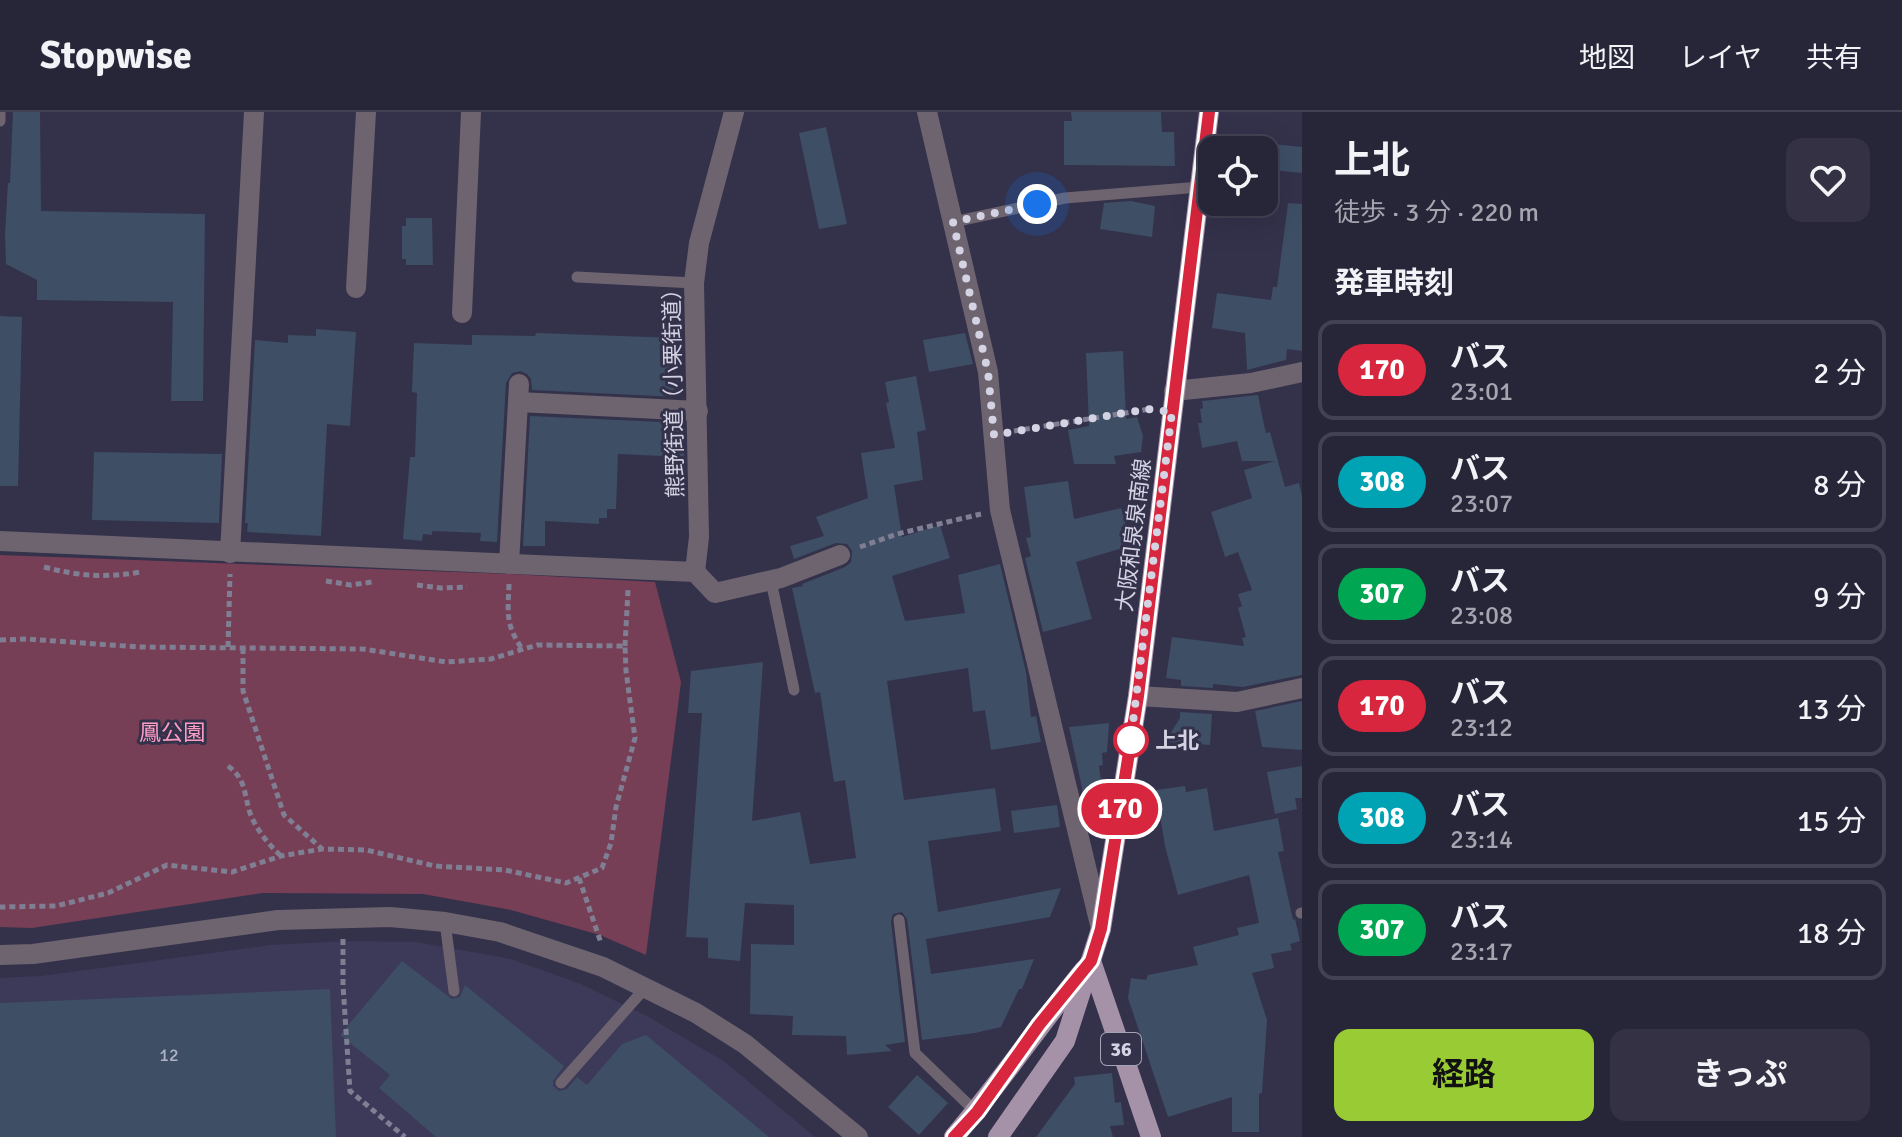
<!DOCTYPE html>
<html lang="ja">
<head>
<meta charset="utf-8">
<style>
	body { margin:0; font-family:Signika,"Noto Sans JP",sans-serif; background:#333143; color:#f1f3f6; height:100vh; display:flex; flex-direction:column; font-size:30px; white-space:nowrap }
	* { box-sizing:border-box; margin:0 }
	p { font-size:26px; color:#a4a5ae }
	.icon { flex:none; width:44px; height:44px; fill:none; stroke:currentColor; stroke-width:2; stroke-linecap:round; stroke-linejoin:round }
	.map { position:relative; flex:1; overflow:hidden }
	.panel { display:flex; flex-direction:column; background:#272538; width:600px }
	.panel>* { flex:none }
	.badge { padding:0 16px; border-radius:26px; font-size:28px; line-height:52px }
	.tools { position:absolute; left:1198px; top:24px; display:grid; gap:16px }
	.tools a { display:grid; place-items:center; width:80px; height:80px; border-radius:16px; background:#272538; box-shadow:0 8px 32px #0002,0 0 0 2px #434253; font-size:40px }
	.you { position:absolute; width:40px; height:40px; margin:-20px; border:6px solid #fff; border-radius:50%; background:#1a73e8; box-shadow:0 0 0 12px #1a73e833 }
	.map>.badge { position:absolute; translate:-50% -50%; box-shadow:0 0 0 4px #fff }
	h2 { padding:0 32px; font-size:30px; line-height:72px }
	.round { display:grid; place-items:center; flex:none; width:84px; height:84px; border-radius:16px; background:#333143 }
	.summary { display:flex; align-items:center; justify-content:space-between; height:136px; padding:0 32px }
	h1 { font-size:38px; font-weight:700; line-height:60px }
	.primary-button { display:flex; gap:16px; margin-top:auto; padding:16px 32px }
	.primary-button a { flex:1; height:92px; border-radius:16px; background:#99cb35; color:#111; font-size:32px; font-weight:700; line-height:92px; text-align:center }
	.primary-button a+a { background:#333143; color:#f1f3f6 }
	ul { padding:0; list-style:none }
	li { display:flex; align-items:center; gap:24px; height:100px; margin:0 16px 12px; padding:0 16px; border:4px solid #434253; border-radius:16px }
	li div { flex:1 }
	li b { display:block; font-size:30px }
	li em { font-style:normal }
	li .badge { min-width:88px; font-weight:700; text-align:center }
	header { display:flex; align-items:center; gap:48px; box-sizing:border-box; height:112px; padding:0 40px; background:#272538; border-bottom:2px solid #434253 }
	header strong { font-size:38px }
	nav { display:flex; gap:44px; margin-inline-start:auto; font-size:28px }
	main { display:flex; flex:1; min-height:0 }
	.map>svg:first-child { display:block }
	.built { fill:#3d3959 }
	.green { fill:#763f56 }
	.building { fill:#3d4e65 }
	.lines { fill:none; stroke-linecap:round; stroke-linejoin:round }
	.path { stroke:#807e93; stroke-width:5; stroke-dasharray:6 4; stroke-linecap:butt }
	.service { stroke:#6e646f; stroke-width:11 }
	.minor { stroke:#6e646f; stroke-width:20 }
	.tertiary { stroke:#6e646f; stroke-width:20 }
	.primary { stroke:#a592a8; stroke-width:20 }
	.line-casing { stroke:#fff; stroke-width:18 }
	.line { stroke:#d7263d; stroke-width:12 }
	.walk { stroke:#d4d3e3; stroke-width:8; stroke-dasharray:0 14.4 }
	.stop-dot { fill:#fff; stroke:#d7263d; stroke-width:4 }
	.labels { text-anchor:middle; stroke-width:6; stroke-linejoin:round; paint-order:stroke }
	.number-label { font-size:18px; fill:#aeb2c4 }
	.shield { fill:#34314b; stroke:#a4a2b5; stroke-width:2 }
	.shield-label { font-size:20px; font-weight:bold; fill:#d4d3e3 }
	.street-label { font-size:22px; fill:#d4d3e3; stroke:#34314b }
	.park-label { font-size:22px; fill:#fe9dc4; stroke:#34314b }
	.stop-label { font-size:22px; font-weight:bold; fill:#d4d3e3; stroke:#34314b; text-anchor:start }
</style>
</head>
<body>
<header>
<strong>Stopwise</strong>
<nav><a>地図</a><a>レイヤ</a><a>共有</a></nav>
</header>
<main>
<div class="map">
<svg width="1302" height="1025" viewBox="0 0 1302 1025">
	<rect width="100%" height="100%" fill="#34314b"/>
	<path class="built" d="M348 829 416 830 511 847 581 872 647 904 725 950 815 1025H0V866L41 864 270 833Z"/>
	<path class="green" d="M0 443 509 462 655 470 681 570 646 843 600 823 511 798 423 782 263 781 32 816 0 815Z"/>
	<g class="building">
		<path d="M13 0H40L41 99 205 102 203 289H171L173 190 37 188V168L6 152 5 121 8 71H10Z"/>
		<path d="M1071 0H1161L1162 20H1174L1175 54 1064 53V9H1072Z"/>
		<path d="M826 15 847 112 819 117 799 21Z"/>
		<path d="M1264 31 1302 35V61L1264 57Z"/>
		<path d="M1131 89 1155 94 1152 125 1100 117 1104 91Z"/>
		<path d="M1288 91 1302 92V239L1287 237 1286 248 1247 258 1245 221 1212 216 1217 181 1271 188 1273 175H1277Z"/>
		<path d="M406 106H432L433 153H406V147H402V114H406Z"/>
		<path d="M0 204 22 205 18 374H0Z"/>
		<path d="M316 217 356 220 350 314 327 312 321 424 247 420 248 411H245L255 228 288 231V223L316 224Z"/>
		<path d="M536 221 677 226 676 266 680 267V282L677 285 532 278 531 267 527 262 520 259 512 261 506 271 497 430 480 429 481 421 432 419V423L423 422 422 429 403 427 410 345H415L417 281 412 280 414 231 472 233V223L535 224Z"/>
		<path d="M965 221 973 252 929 260 923 228Z"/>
		<path d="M1123 239 1126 307 1137 305 1143 324 1141 340 1114 344 1116 352H1074L1068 318 1089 314 1086 241Z"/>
		<path d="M916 264 926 318 917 320 923 368 894 373 902 425 940 413 950 446 892 464 905 509 965 501 958 463 1000 452 1026 560 1031 605 1036 604 1041 630 991 638 985 598 973 600 968 556 887 569 904 688 995 676 1001 719 928 729 938 800 1061 776 1050 805 926 827 931 862 1034 847 1022 877H1019L1001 915 975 921 922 928 907 807 902 800 893 802 891 809 905 930 885 933 892 939 847 943 846 924 792 923 793 904 750 902 751 832 794 833V793L745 791 740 849 708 846V826L686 825 702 601H688L691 559 763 550 752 709 800 700 810 752 856 746 845 668 834 670 820 580 815 581 792 476 803 474 802 472 845 455 851 450 852 439 847 432 836 431 794 447 790 434 824 424 816 405 868 386 861 341 895 336 886 291 889 290 885 270Z"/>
		<path d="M1258 283 1264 313 1266 321 1270 320 1285 375 1299 371 1302 384V563L1243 575 1213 572V576L1181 574V568L1166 566 1172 525 1244 534 1242 526 1246 525 1238 496 1242 494 1238 482 1252 478 1238 440 1225 445 1211 400 1252 386 1244 358 1275 349H1242L1237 329 1202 336 1198 311H1202L1200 297 1203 296 1202 289Z"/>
		<path d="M530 304 684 311V345L618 342 616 397H607V406H599V412L545 409V434H523Z"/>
		<path d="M94 340 222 342 219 411 92 408Z"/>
		<path d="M1068 369 1074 407 1121 396 1126 414 1121 415 1126 435 1076 450 1092 507 1043 520 1025 446 1031 444 1026 426 1031 425 1024 375Z"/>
		<path d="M1302 589V638L1262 635 1255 599Z"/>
		<path d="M1180 600 1212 602 1210 633 1165 630 1180 606Z"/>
		<path d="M1109 611 1107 640 1102 641 1103 653 1099 654 1101 669 1098 722 1092 723 1069 615Z"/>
		<path d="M1302 654V686H1295L1297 697 1275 702 1267 660Z"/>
		<path d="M1185 674 1186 680 1207 676 1214 719 1278 706 1284 739 1278 740 1293 808 1295 807 1300 829 1290 832 1292 838 1271 842 1274 856 1252 861 1267 908 1262 981 1259 982V1020H1232V985L1168 1005 1128 886 1131 866 1146 868 1148 863 1198 853 1193 835 1239 823 1237 816 1259 811 1249 763 1178 783 1165 734 1156 678Z"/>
		<path d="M1057 693 1060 715 1014 721 1011 699Z"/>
		<path d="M402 849 452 887 460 885 465 873 564 954 553 969V974L559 979 567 977 577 965 587 973 622 932 646 923 769 1025H436L379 976 390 963 340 923Z"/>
		<path d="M330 877 336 1025H0V891Z"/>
		<path d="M1112 961 1115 991 1121 990 1124 1013 1110 1014 1113 1025H1036L1075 972 1074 965Z"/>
		<path d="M917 963 948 991 919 1023 888 995Z"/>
	</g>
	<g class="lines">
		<g class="path">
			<path d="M1014 319 1150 297"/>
			<path d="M860 435 897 422 981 402"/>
			<path d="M44 455C78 464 107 466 141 460"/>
			<path d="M326 469 351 473 372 470"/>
			<path d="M509 472C508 501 505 513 523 538"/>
			<path d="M417 473 441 476 467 475"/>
			<path d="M0 528 27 527 139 535 363 537 446 550 491 547 537 533 625 534 626 559 635 626 616 695 611 731 602 756 566 771 505 758 435 754 366 738 322 737 281 744 232 760 167 753 108 781 56 794 0 795"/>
			<path d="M625 534 628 478"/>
			<path d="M228 535 230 462"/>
			<path d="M243 536V579L284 703 321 736"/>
			<path d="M228 654C246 667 244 682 250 701 256 717 268 732 281 744"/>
			<path d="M579 766 601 831"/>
			<path d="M343 827V873L350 979 405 1025"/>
		</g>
		<g class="service">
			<path d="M0 9V0"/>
			<path d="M953 110 1065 86 1200 75"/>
			<path d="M577 165 694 171"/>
			<path d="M771 469 794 578"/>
			<path d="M1301 801H1302"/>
			<path d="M899 808 915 941 976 1000"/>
			<path d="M445 810 454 879"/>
			<path d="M561 971 646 875"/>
		</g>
		<g class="minor">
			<path d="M927 0 988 260 1000 398 1101 817"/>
			<path d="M356 176 366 0"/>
			<path d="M462 201 471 0"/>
			<path d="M1174 279 1251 271 1302 260"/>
			<path d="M518 290 698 299"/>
			<path d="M0 429 695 460 715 481 781 466 840 443"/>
			<path d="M230 441 254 0"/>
			<path d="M509 452 519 272"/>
			<path d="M695 460 699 425 694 171 699 131 734 0"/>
			<path d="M1138 584 1237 590 1302 576"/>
		</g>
		<path class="tertiary" d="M0 843 33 842 278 808 390 805 445 810 500 820 603 855 696 901 745 932 858 1025"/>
		<g class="primary">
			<path d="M1091 849 1151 1025"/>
			<path d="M954 1025C1000 971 1039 913 1084 858"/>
			<path d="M998 1025 1065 929 1101 817 1138 584 1209 0"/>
		</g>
	</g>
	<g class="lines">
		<g class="line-casing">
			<path id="line" d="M954 1025 977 1000 1039 913 1091 849 1101 817 1138 584 1209 0"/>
		</g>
		<use href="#line" class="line"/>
		<path class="walk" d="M1037 92 953 110 988 260 994 323 1148 297 1172 300 1129 642 1131 628"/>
	</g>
	<circle class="stop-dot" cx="1131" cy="628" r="16"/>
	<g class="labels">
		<g class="number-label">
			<text x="169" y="949">12</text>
		</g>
		<rect class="shield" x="1101" y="921" width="40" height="32" rx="6"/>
		<g class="shield-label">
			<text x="1121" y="944">36</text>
		</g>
		<g class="street-label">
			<text transform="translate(673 276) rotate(-91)" y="8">熊野街道（小栗街道）</text>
			<text transform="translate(1133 423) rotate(-83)" y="8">大阪和泉泉南線</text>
		</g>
		<g class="park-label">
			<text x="172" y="628">鳳公園</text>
		</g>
		<g class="stop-label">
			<text x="1155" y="636">上北</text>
		</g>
	</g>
</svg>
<div class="tools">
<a><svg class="icon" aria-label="locate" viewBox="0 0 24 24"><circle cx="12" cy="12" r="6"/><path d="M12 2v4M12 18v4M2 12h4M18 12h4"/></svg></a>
</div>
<div class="you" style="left:1037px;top:92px"></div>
<b class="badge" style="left:1120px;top:697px;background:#d7263d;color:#fff">170</b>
</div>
<section class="panel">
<div class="summary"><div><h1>上北</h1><p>徒歩 · 3 分 · 220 m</p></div><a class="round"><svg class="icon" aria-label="heart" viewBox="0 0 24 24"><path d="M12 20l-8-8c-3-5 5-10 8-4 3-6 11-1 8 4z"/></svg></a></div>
<h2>発車時刻</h2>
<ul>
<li><span class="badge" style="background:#d7263d;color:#fff">170</span><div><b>バス</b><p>23:01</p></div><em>2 分</em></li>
<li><span class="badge" style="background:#00a3b4;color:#fff">308</span><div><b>バス</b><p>23:07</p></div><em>8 分</em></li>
<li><span class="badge" style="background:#00a651;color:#fff">307</span><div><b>バス</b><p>23:08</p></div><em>9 分</em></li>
<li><span class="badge" style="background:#d7263d;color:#fff">170</span><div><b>バス</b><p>23:12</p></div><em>13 分</em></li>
<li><span class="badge" style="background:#00a3b4;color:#fff">308</span><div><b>バス</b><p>23:14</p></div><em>15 分</em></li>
<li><span class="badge" style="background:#00a651;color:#fff">307</span><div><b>バス</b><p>23:17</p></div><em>18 分</em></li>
</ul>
<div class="primary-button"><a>経路</a><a>きっぷ</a></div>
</section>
</main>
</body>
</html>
